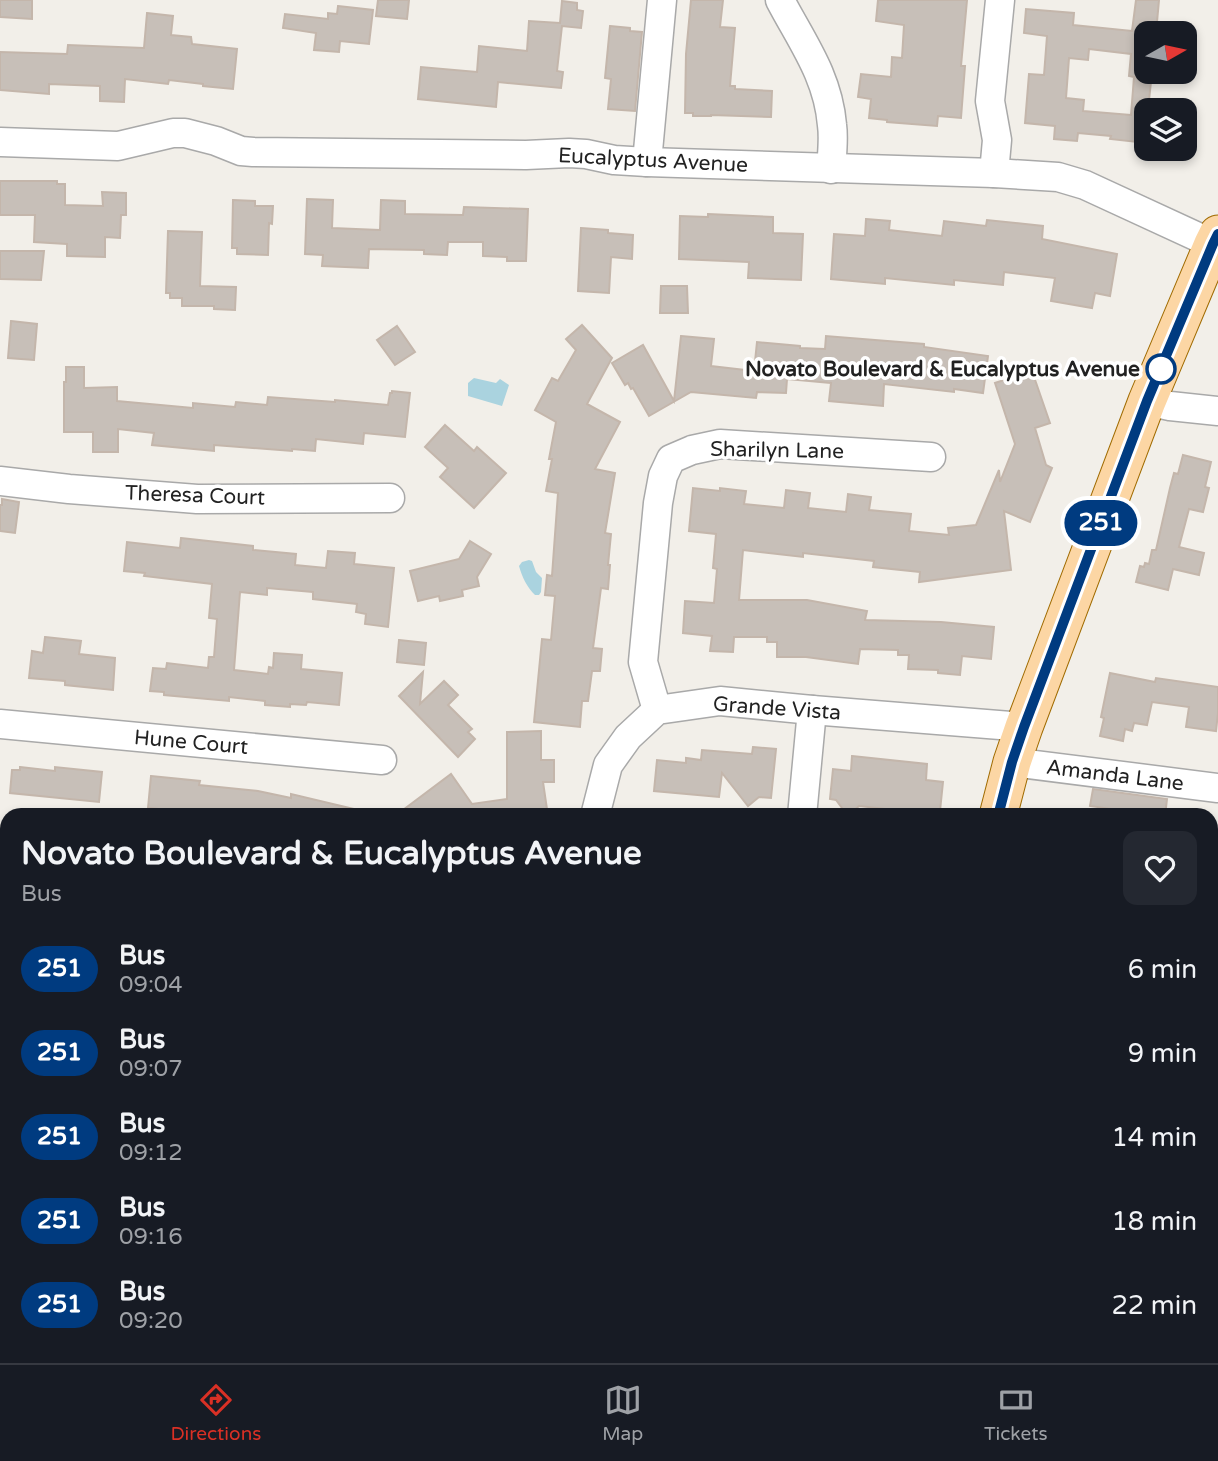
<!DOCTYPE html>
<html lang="en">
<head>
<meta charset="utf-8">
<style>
	body { margin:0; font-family:"Varela Round",sans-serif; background:#242831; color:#f1f3f6; height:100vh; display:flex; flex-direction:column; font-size:26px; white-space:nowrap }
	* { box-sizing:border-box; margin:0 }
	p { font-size:23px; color:#9ea1a6 }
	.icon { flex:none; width:38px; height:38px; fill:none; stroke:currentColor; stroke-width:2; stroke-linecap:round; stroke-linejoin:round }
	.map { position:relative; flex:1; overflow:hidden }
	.side { position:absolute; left:0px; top:808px; width:1218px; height:555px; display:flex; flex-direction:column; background:#171b24; border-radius:21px 21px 0 0; box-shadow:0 4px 10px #0003 }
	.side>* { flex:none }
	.badge { padding:0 14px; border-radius:23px; font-size:24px; line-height:46px }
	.needle { width:46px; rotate:81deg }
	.buttons { position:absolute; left:1134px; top:21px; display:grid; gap:14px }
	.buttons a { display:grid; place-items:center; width:63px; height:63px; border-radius:14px; background:#171b24; box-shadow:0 4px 10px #0003; font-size:35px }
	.map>.badge { position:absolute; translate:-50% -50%; box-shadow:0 0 0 4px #fff }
	.round { display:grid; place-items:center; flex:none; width:74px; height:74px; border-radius:14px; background:#242831 }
	.summary { display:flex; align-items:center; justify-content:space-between; height:119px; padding:0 21px }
	h1 { font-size:33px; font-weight:700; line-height:52px }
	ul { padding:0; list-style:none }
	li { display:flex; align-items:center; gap:21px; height:84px; padding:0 21px }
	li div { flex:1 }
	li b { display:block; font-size:26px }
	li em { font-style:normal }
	li .badge { min-width:77px; font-weight:700; text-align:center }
	.dock { display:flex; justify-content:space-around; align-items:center; height:98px; border-top:2px solid #363941; background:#171b24; font-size:19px; color:#9ea1a6 }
	.dock a { display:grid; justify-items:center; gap:4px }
	.dock .on { color:#d93025 }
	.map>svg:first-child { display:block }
	.park { fill:#c8facc }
	.water { fill:#aad3df }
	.building { fill:#c7bfb8; stroke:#c4b6ab; stroke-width:2; fill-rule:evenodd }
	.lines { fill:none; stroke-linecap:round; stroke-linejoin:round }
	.minor-casing { stroke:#a9a9a9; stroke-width:31 }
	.major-casing { stroke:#a06b00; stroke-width:39 }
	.path { stroke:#fa8072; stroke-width:3.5; stroke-dasharray:3.5 3.5; stroke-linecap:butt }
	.minor { stroke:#fff; stroke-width:28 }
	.major { stroke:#fcd6a4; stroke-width:37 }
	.line-casing { stroke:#fff; stroke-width:16 }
	.line { stroke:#003b80; stroke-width:10 }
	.stop-dot { fill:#fff; stroke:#003b80; stroke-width:3.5 }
	.labels { text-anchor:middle; stroke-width:7; stroke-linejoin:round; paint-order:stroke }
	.street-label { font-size:21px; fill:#222; stroke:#fff }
	.stop-label { font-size:21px; font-weight:bold; fill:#222; stroke:#fff; text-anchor:end }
</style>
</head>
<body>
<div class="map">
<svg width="1218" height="1363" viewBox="0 0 1218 1363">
	<rect width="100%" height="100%" fill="#f2efe9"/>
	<path class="park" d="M1211 1232 1218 1233V1363H868L869 1356H1211Z"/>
	<g class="water">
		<path d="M474 378 496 383 500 379 509 385 502 406 468 396V383Z"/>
		<path d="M529 560 532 561 536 572 542 578 541 592 539 595H535C527 587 522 577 519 566L522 562Z"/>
	</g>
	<g class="building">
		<path d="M0 0H32V19L0 17Z"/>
		<path d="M378 0H409L407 19 376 16Z"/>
		<path d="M691 0H723L720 27 735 28 730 86H735V89L772 91 771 117 711 115V116H693V113H685L686 54Z"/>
		<path d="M878 0H967L961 66H965L961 118 938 116 937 126 887 122V120L869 118 871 99 858 97 861 74 891 77 892 57 902 58 904 25 876 21Z"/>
		<path d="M1136 0H1159L1156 33H1146V72H1152L1148 110H1146V143L1110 139 1111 136 1078 133 1077 141 1054 139 1055 126 1025 123 1029 74 1044 75 1047 36 1024 33 1026 9 1074 13 1073 25 1132 31ZM1089 49 1131 54 1129 76 1134 77 1131 115 1083 111 1084 100 1066 98 1069 58 1088 60Z"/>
		<path d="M562 1 577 3V10L583 11 581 28 562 26 557 71 563 72 561 88 498 82 496 107 418 99 421 67 477 72 479 46 527 51 529 21 560 23Z"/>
		<path d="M338 6 373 10 369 44 340 41 339 52 314 50 316 33 283 28 285 14 328 19V13L337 14Z"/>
		<path d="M147 13 173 16 171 35 191 37 192 44 237 49 233 89 203 86V84L169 80 168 84 125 79 124 102 100 101V86L49 84V94L0 90V52L67 54 68 45 144 48Z"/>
		<path d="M610 26 630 28V31L642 32 635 111 608 109 611 79 605 78Z"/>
		<path d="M0 181H57V184H65V205L103 206 102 192 126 193V215H121L120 238 105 237V257L67 256V244L34 242 35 215H0Z"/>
		<path d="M307 199 333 200 332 228 380 230 381 200 405 201V214L463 215 464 207 528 209 526 261H507V257L483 256V242H448L447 255 424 254V250L369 249 368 268 322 266 323 255 305 254Z"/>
		<path d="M233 200 255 201V206H273L272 224 269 223 268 255 237 254V248H232Z"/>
		<path d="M708 214 773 217V233L803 234 801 280 748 278 749 262 679 259 680 216 708 217Z"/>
		<path d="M866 219 890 221 889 230 942 236 944 221 986 226 987 220 1043 226 1042 239 1117 254 1110 296 1095 293 1092 308 1051 301 1055 278 1004 272 1003 285 954 280V285L885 278V284L831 279 834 234 865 236Z"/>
		<path d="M581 228 608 230V233L633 235 632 259 611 257 609 293 578 291Z"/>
		<path d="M168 231 202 232 200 286 236 287 235 310 214 309V306H182V298H170V293H166Z"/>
		<path d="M0 251H44L41 280 0 279Z"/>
		<path d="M661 286H687L688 313H660Z"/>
		<path d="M11 321 37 324 34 360 8 358Z"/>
		<path d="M582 325 612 358 587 404 620 422 595 469 615 473 605 533 611 534 608 565H610L608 589 601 588 593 648 602 649 600 671H592L588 701H582L580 727 534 722 542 639 551 640 555 596 545 595 547 575 552 576 558 493 546 491 552 459H549L556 422 535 410 552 378 558 381 576 350 566 339Z"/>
		<path d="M397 326 415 352 395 365 377 340Z"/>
		<path d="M681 336 714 339 711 366 754 371 757 342 800 346V348L825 349 826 336 924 344V347L988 356 983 393 954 389V392L884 384 883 406 829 401 831 383 787 379 786 393 757 392 756 398 691 392 649 416 633 388 631 389 628 383 625 385 612 363 643 345 674 401Z"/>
		<path d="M66 367H84V388L117 387V401L193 408V403L235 407 236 402 267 405 268 397 335 402V400L388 405 390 393H392V391L410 393 405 437 364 433 363 444 316 439 315 451 292 449V451L214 445V451L152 445 154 433 118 429V452H93V432H64V382H66Z"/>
		<path d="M1032 371 1050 423 1035 428 1046 465 1052 468 1030 522 1004 511 1011 570 919 582 920 572 873 567 874 561 803 553V557L743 550 739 600H807L867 611 865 620 941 622 994 627 991 659 962 656 960 675 938 673V670L908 669 909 655H898V650L860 649 858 664 806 657H777V642H767V637H734L733 652 710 651 712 636 683 633 685 601 714 603 717 569 713 568 716 534 689 531 693 488 720 491V488L746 491 744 504 784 508 786 490 810 493 808 508 846 512 848 494 871 497 869 510 911 514 909 531 949 535 948 528 976 525 999 470 1000 482 1015 444 995 383Z"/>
		<path d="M445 425 474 451 477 447 506 473 474 508 440 477 448 468 425 447Z"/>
		<path d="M1183 455 1211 462 1205 487 1209 488 1203 512 1189 509 1179 547 1204 553 1199 575 1173 569 1168 590 1136 582 1140 566 1144 567 1145 563 1149 564 1152 550H1156L1170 488 1174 473 1178 474Z"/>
		<path d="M2 499 19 502 15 533 0 531V505H2Z"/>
		<path d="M181 538 253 546V550L296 554 295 565 326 568 328 551 355 553 354 564 394 568 388 627 365 624 366 614 356 612 357 604 313 599V592L267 588V595L240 592 234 670 268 674 269 667 273 668 274 653 302 655 301 669 342 673 339 705 307 702 306 705 290 704V707L265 705V701L229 697V701L164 695V692L150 691 153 668 166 669 167 663 208 668 209 657H214L217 619 209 618 212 584 144 576 145 573 124 571 127 542 180 548Z"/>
		<path d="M470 541 491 554 477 577 479 586 462 590 463 596 440 601 439 596 418 601 410 571 459 559Z"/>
		<path d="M45 637 81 641 79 654 115 658 113 690 65 685V681L29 678 32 651 43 653Z"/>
		<path d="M399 640 426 643 424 665 397 662Z"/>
		<path d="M423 672 420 704 444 681 458 695 448 705 472 729 468 732 475 739 458 757 399 696Z"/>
		<path d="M1110 673 1155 682 1156 678 1218 687V713L1216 731 1186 727 1189 707 1152 702 1147 725 1134 723 1132 731 1125 729 1123 741 1100 736 1104 718 1101 717Z"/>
		<path d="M541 731V760H554V782H543L548 816H395L451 774 472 804 507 799V732Z"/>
		<path d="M753 747 776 749 771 798 759 797 748 806 722 773 719 797 654 791 657 760 686 763V758L701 760 702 750 752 754Z"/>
		<path d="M852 756 927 764 926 780 943 782 940 811 930 810V814L859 806 848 816 836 800 830 799 833 769 851 771Z"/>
		<path d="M20 767 55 771V767L102 772 99 802 10 793 12 770H20Z"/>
		<path d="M151 776 200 781 199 785 258 791 291 798V794L354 809 353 816H229L212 814V816H189V812L148 808Z"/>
		<path d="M1093 789 1167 799 1165 816H1125V811L1090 806Z"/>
	</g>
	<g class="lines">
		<g class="minor-casing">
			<g id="minor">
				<path d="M780 0C802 42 828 76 832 125 834 139 832 154 831 169"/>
				<path d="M0 142 118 146 173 133H185L216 141 241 151 253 152 526 155 569 153 586 154 614 160 647 162 994 173 1058 177 1085 185 1213 244"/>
				<path d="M647 162 662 0"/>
				<path d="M994 173 997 140 990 101 1000 0"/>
				<path d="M1147 401 1170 406 1218 411"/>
				<path d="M0 481 69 489 197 499 390 498"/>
				<path d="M657 710 643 662 658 503 663 476 671 459 692 450 720 444 931 457"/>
				<path d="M0 724 382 760"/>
				<path d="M1012 762 1218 788"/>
				<path d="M595 816 608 765 628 737 657 710 720 701 812 710 1024 727"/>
				<path d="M802 816 812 710"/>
				<path d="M1211 1025 1218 1026"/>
				<path d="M0 1065 7 1066"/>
				<path d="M605 1356 606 1363"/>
				<path d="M94 1363V1356"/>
			</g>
		</g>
		<g class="major-casing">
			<g id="major">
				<path d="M998 816 1012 762 1024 727 1147 401 1213 244 1218 234"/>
				<path d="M839 1363 841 1356"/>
			</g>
		</g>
		<g class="path">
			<path d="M1211 1250 1218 1249"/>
			<path d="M931 1356 944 1363"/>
			<path d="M915 1363 917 1356"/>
			<path d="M1146 1363 1147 1356"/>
		</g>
		<use href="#minor" class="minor"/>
		<use href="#major" class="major"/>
	</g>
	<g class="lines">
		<g class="line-casing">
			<path id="line" d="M998 816 1012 762 1024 727 1147 401 1213 244 1218 234"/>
		</g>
		<use href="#line" class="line"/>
	</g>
	<circle class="stop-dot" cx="1161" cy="369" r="14"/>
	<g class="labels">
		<g class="street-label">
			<text transform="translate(653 160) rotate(3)" y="7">Eucalyptus Avenue</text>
			<text transform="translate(777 450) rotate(1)" y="7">Sharilyn Lane</text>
			<text transform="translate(195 495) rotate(2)" y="7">Theresa Court</text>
			<text transform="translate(777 708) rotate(4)" y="7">Grande Vista</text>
			<text transform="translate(191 742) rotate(5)" y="7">Hune Court</text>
			<text transform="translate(1115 775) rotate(7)" y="7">Amanda Lane</text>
		</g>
		<g class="stop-label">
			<text x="1140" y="376">Novato Boulevard &amp; Eucalyptus Avenue</text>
		</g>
	</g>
</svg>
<div class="buttons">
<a><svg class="needle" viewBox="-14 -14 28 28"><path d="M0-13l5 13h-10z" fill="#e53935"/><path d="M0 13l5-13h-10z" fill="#9ea1a6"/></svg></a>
<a><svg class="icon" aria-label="layers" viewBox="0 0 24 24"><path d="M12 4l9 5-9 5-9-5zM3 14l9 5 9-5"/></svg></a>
</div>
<b class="badge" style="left:1101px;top:523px;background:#003b80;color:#fff">251</b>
<section class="side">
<div class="summary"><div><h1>Novato Boulevard &amp; Eucalyptus Avenue</h1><p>Bus</p></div><a class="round"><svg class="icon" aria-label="heart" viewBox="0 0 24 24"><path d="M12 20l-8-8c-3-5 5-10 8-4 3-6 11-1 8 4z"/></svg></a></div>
<ul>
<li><span class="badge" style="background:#003b80;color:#fff">251</span><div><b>Bus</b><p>09:04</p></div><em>6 min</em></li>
<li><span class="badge" style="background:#003b80;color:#fff">251</span><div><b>Bus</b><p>09:07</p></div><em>9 min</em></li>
<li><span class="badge" style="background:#003b80;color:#fff">251</span><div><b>Bus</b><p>09:12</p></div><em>14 min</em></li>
<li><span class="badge" style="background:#003b80;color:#fff">251</span><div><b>Bus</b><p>09:16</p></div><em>18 min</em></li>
<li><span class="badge" style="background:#003b80;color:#fff">251</span><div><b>Bus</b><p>09:20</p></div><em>22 min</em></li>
</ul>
</section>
</div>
<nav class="dock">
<a class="on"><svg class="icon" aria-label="directions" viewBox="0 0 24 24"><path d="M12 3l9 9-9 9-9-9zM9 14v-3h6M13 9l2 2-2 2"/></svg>Directions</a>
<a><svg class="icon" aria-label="map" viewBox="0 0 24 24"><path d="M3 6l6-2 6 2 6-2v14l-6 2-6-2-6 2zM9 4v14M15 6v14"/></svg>Map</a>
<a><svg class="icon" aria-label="tickets" viewBox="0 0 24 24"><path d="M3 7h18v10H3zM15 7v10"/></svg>Tickets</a>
</nav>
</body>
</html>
